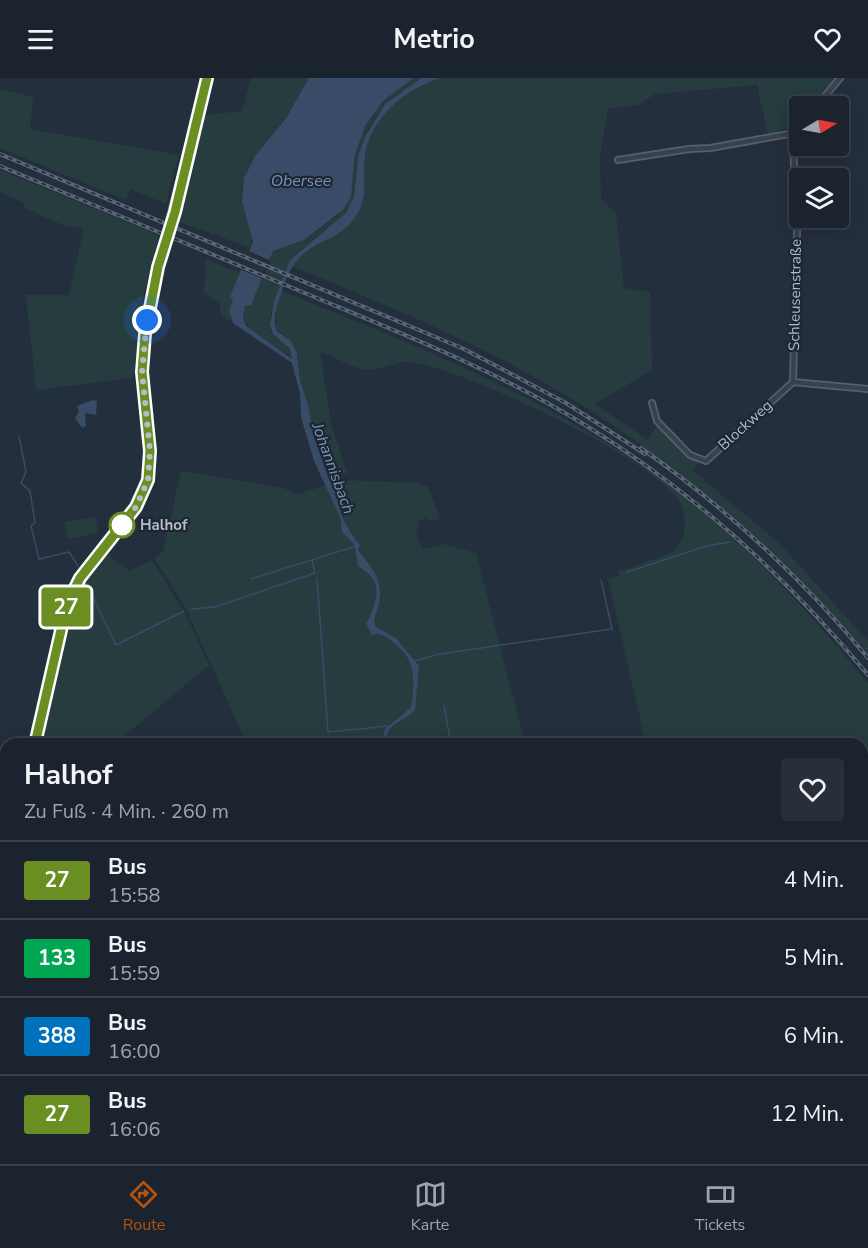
<!DOCTYPE html>
<html lang="de">
<head>
<meta charset="utf-8">
<style>
	body { margin:0; font-family:"Nunito Sans",sans-serif; background:#282f3a; color:#f1f3f6; height:100vh; display:flex; flex-direction:column; font-size:22px; white-space:nowrap }
	* { box-sizing:border-box; margin:0 }
	p { font-size:20px; color:#a0a4aa }
	.icon { flex:none; width:33px; height:33px; fill:none; stroke:currentColor; stroke-width:2; stroke-linecap:round; stroke-linejoin:round }
	.map { position:relative; flex:1; overflow:hidden }
	.panel { position:absolute; left:0px; top:660px; width:868px; height:426px; display:flex; flex-direction:column; background:#1b232e; border-radius:18px 18px 0 0; box-shadow:0 3px 15px #0003,0 0 0 2px #39404a }
	.panel>* { flex:none }
	.badge { padding:0 12px; border-radius:4px; font-size:21px; line-height:39px }
	.needle { width:39px; rotate:80deg }
	.controls { position:absolute; left:789px; top:18px; display:grid; gap:12px }
	.controls a { display:grid; place-items:center; width:60px; height:60px; border-radius:6px; background:#1b232e; box-shadow:0 3px 15px #0003,0 0 0 2px #39404a; font-size:30px }
	.you { position:absolute; width:30px; height:30px; margin:-15px; border:4px solid #fff; border-radius:50%; background:#1a73e8; box-shadow:0 0 0 9px #1a73e833 }
	.map>.badge { position:absolute; translate:-50% -50%; box-shadow:0 0 0 3px #fff }
	.round { display:grid; place-items:center; flex:none; width:63px; height:63px; border-radius:6px; background:#282f3a }
	.head { display:flex; align-items:center; justify-content:space-between; height:102px; padding:0 24px }
	h1 { font-size:28px; font-weight:700; line-height:45px }
	ul { padding:0; list-style:none }
	li { display:flex; align-items:center; gap:18px; height:78px; padding:0 24px; border-top:2px solid #39404a }
	li div { flex:1 }
	li b { display:block; font-size:22px }
	li em { font-style:normal }
	li .badge { min-width:66px; font-weight:700; text-align:center }
	header { display:flex; justify-content:space-between; align-items:center; height:78px; padding:0 24px; background:#1b232e; font-size:27px; font-weight:700 }
	.dock { display:flex; justify-content:space-around; align-items:center; height:84px; border-top:2px solid #39404a; background:#1b232e; font-size:16px; color:#a0a4aa }
	.dock a { display:grid; justify-items:center; gap:3px }
	.dock .on { color:#b45309 }
	.map>svg:first-child { display:block }
	.green { fill:#263c3f }
	.water { fill:#394c67 }
	.pier { fill:#242f3e }
	.lines { fill:none; stroke-linecap:round; stroke-linejoin:round }
	.stream { stroke:#394c67; stroke-width:1.5 }
	.street-casing { stroke:#565f6c; stroke-width:8 }
	.secondary-casing { stroke:#565f6c; stroke-width:10 }
	.street { stroke:#38414e; stroke-width:4.5 }
	.secondary { stroke:#465061; stroke-width:7 }
	.rail-casing { stroke:#5a6575; stroke-width:4 }
	.rail { stroke:#1d2633; stroke-width:1.5; stroke-dasharray:4.5; stroke-linecap:butt }
	.line-casing { stroke:#fff; stroke-width:14 }
	.line { stroke:#6b8e23; stroke-width:9 }
	.walk { stroke:#b4bcc9; stroke-width:6; stroke-dasharray:0 10.8 }
	.stop-dot { fill:#fff; stroke:#6b8e23; stroke-width:3 }
	.labels { text-anchor:middle; stroke-width:4.5; stroke-linejoin:round; paint-order:stroke }
	.street-label { font-size:15px; fill:#b4bcc9; stroke:#1d2633 }
	.stop-label { font-size:15px; font-weight:bold; fill:#b4bcc9; stroke:#1d2633; text-anchor:start }
	.water-label { font-size:16px; font-style:italic; fill:#7c92b1; stroke:#1d2633 }
</style>
</head>
<body>
<header><svg class="icon" aria-label="menu" viewBox="0 0 24 24"><path d="M4 6h16M4 12h16M4 18h16"/></svg>Metrio<svg class="icon" aria-label="heart" viewBox="0 0 24 24"><path d="M12 20l-8-8c-3-5 5-10 8-4 3-6 11-1 8 4z"/></svg></header>
<div class="map">
<svg width="868" height="1086" viewBox="0 0 868 1086">
	<rect width="100%" height="100%" fill="#242f3e"/>
	<g class="green">
		<path d="M251 0H309C302 14 294 28 285 40 270 62 248 79 243 107 238 129 256 148 251 170L177 143 205 37 242 33Z"/>
		<path d="M414 0H421L385 26 369 50 358 78 354 119 346 135 290 182 274 223 270 241 271 254 290 271 292 281 289 276C272 267 236 251 245 228L251 226 273 173 304 162 339 137 352 113 355 77 366 46 383 23Z"/>
		<path d="M441 0H836L813 28H800L798 45 768 57 757 7 655 16 638 27 608 31 600 78 601 121 616 135 624 210 650 214 652 292 595 326 648 362 658 346 661 349 688 379 699 385 692 392 778 464 868 563V576C762 453 637 349 491 276 426 243 359 216 292 188 307 163 342 160 357 137 369 118 363 99 365 78 368 41 408 9 441 0Z"/>
		<path d="M0 11 33 19 30 51 179 77 166 126 131 111 126 122 0 70Z"/>
		<path d="M0 92 159 157 140 230 134 296 131 300 36 312 26 217H69L83 154 82 150C60 149 43 138 24 129L25 125 0 114Z"/>
		<path d="M206 181 240 195 230 218C236 224 226 235 233 245L221 237 219 225 204 215Z"/>
		<path d="M282 213C418 268 554 322 673 410 747 465 810 535 868 605V886L863 893 862 666H646L608 501 619 498 618 494 673 474C687 461 689 436 677 420 647 378 464 291 411 284 397 282 381 293 366 292 352 290 333 279 320 273L331 345 347 395 328 399 311 347 308 327 300 303 297 275 294 267 276 250 275 231Z"/>
		<path d="M181 393 283 410 299 416 326 407 340 439 342 454 354 466 358 488C384 505 376 515 370 541 378 556 382 554 394 563 416 582 415 603 411 629 397 640 384 647 382 666H247L185 529 154 480 163 474Z"/>
		<path d="M343 402 416 405 428 409 440 441 431 443 425 440 419 443 416 455 422 471 443 466 476 475 525 666H386C384 649 397 643 410 637L419 588 401 565 375 548C373 539 377 535 379 526 384 501 372 490 358 471L360 468C350 456 333 429 339 413L331 404Z"/>
		<path d="M96 439 98 455 68 461 65 444Z"/>
		<path d="M106 475 129 493 152 482 186 537 209 587 115 666H39L71 525 76 513Z"/>
		<path d="M6 820V1002L0 997Z"/>
		<path d="M868 899V1086H843L845 1080H862V905Z"/>
		<path d="M75 1080H237L228 1086H81Z"/>
		<path d="M360 1080H608L610 1086H361Z"/>
	</g>
	<g class="water">
		<path d="M309 0H414L383 23 366 46 355 77 351 119 343 132 304 162 273 173 251 227 245 228 243 239 246 248 292 281 290 271 273 256 270 247 274 223 290 182 346 135 354 119 358 78 365 59 385 26 421 0H441C408 9 370 40 365 77 362 97 369 115 358 135 336 173 299 154 282 213 278 227 271 238 277 253L291 263 297 275 300 303 308 327 313 356 328 399 339 413C333 428 350 456 360 467L358 472C372 490 384 501 379 526 377 535 373 539 375 548L397 561 419 588 415 632C404 645 384 644 386 666H382L385 651 411 629C417 593 413 572 378 555L372 557 366 545C371 540 371 534 374 527 380 508 375 499 358 488L354 466 342 454 340 439 314 383 301 339 300 315 292 285 233 245 229 232 233 223 230 218 253 164 242 123 244 100 255 78 286 40Z"/>
		<path d="M93 322 97 323 96 337 85 335 86 348 82 350 75 340 79 334 77 328Z"/>
	</g>
	<path class="pier" d="M247 172 271 183 264 201 239 191Z"/>
	<g class="lines">
		<g class="stream">
			<path d="M19 358 26 394 21 405 30 413 35 445 31 448 39 481 69 474 78 488"/>
			<path d="M627 494 707 468 730 464"/>
			<path d="M317 500 328 654 388 648"/>
			<path d="M251 501 353 469"/>
			<path d="M85 503 116 567 184 533"/>
			<path d="M192 531 215 529 315 495 312 482"/>
			<path d="M414 583 440 576 612 551 601 502"/>
			<path d="M444 628 451 666"/>
			<path d="M862 1055 868 1047"/>
			<path d="M848 1086 849 1080"/>
		</g>
		<g class="street-casing">
			<g id="street">
				<path d="M817 28 840 0"/>
				<path d="M618 82 689 71 710 70 794 55"/>
				<path d="M793 304 797 154 793 64 794 55 800 49"/>
				<path d="M793 304 868 311"/>
				<path d="M652 325 657 343 690 377 706 383 793 304"/>
				<path d="M862 901 868 894"/>
				<path d="M722 1080 728 1086"/>
				<path d="M743 1086 747 1080"/>
			</g>
		</g>
		<g class="secondary-casing">
			<g id="secondary">
				<path d="M35 666 71 517 92 484 136 429 148 402 150 373 142 294 145 256 153 208 207 0"/>
				<path d="M0 855 6 793"/>
			</g>
		</g>
		<use href="#street" class="street"/>
		<use href="#secondary" class="secondary"/>
		<g class="rail-casing">
			<g id="rail">
				<path d="M0 76 464 271 566 325 645 376"/>
				<path d="M0 88C104 131 208 175 312 218 405 257 499 294 585 347 694 414 787 499 868 597"/>
				<path d="M641 370C726 430 802 500 868 580"/>
			</g>
		</g>
		<use href="#rail" class="rail"/>
	</g>
	<g class="lines">
		<g class="line-casing">
			<path id="line" d="M35 666 67 526 80 500 136 429 148 402 150 373 142 294 145 256 158 189 175 134 207 0"/>
		</g>
		<use href="#line" class="line"/>
		<path class="walk" d="M122 447 136 429 148 402 150 373 142 294 147 242"/>
	</g>
	<circle class="stop-dot" cx="122" cy="447" r="12"/>
	<g class="labels">
		<g class="street-label">
			<text transform="translate(795 217) rotate(-89)" y="5">Schleusenstraße</text>
			<text transform="translate(745 347) rotate(-42)" y="5">Blockweg</text>
		</g>
		<g class="stop-label">
			<text x="140" y="452">Halhof</text>
		</g>
		<g class="water-label">
			<text x="301" y="108">Obersee</text>
			<text transform="translate(334 390) rotate(70)" y="6">Johannisbach</text>
		</g>
	</g>
</svg>
<div class="controls">
<a><svg class="needle" viewBox="-14 -14 28 28"><path d="M0-13l5 13h-10z" fill="#e53935"/><path d="M0 13l5-13h-10z" fill="#a0a4aa"/></svg></a>
<a><svg class="icon" aria-label="layers" viewBox="0 0 24 24"><path d="M12 4l9 5-9 5-9-5zM3 14l9 5 9-5"/></svg></a>
</div>
<div class="you" style="left:147px;top:242px"></div>
<b class="badge" style="left:66px;top:529px;background:#6b8e23;color:#fff">27</b>
<section class="panel">
<div class="head"><div><h1>Halhof</h1><p>Zu Fuß · 4 Min. · 260 m</p></div><a class="round"><svg class="icon" aria-label="heart" viewBox="0 0 24 24"><path d="M12 20l-8-8c-3-5 5-10 8-4 3-6 11-1 8 4z"/></svg></a></div>
<ul>
<li><span class="badge" style="background:#6b8e23;color:#fff">27</span><div><b>Bus</b><p>15:58</p></div><em>4 Min.</em></li>
<li><span class="badge" style="background:#00a651;color:#fff">133</span><div><b>Bus</b><p>15:59</p></div><em>5 Min.</em></li>
<li><span class="badge" style="background:#0072bc;color:#fff">388</span><div><b>Bus</b><p>16:00</p></div><em>6 Min.</em></li>
<li><span class="badge" style="background:#6b8e23;color:#fff">27</span><div><b>Bus</b><p>16:06</p></div><em>12 Min.</em></li>
</ul>
</section>
</div>
<nav class="dock">
<a class="on"><svg class="icon" aria-label="directions" viewBox="0 0 24 24"><path d="M12 3l9 9-9 9-9-9zM9 14v-3h6M13 9l2 2-2 2"/></svg>Route</a>
<a><svg class="icon" aria-label="map" viewBox="0 0 24 24"><path d="M3 6l6-2 6 2 6-2v14l-6 2-6-2-6 2zM9 4v14M15 6v14"/></svg>Karte</a>
<a><svg class="icon" aria-label="tickets" viewBox="0 0 24 24"><path d="M3 7h18v10H3zM15 7v10"/></svg>Tickets</a>
</nav>
</body>
</html>
